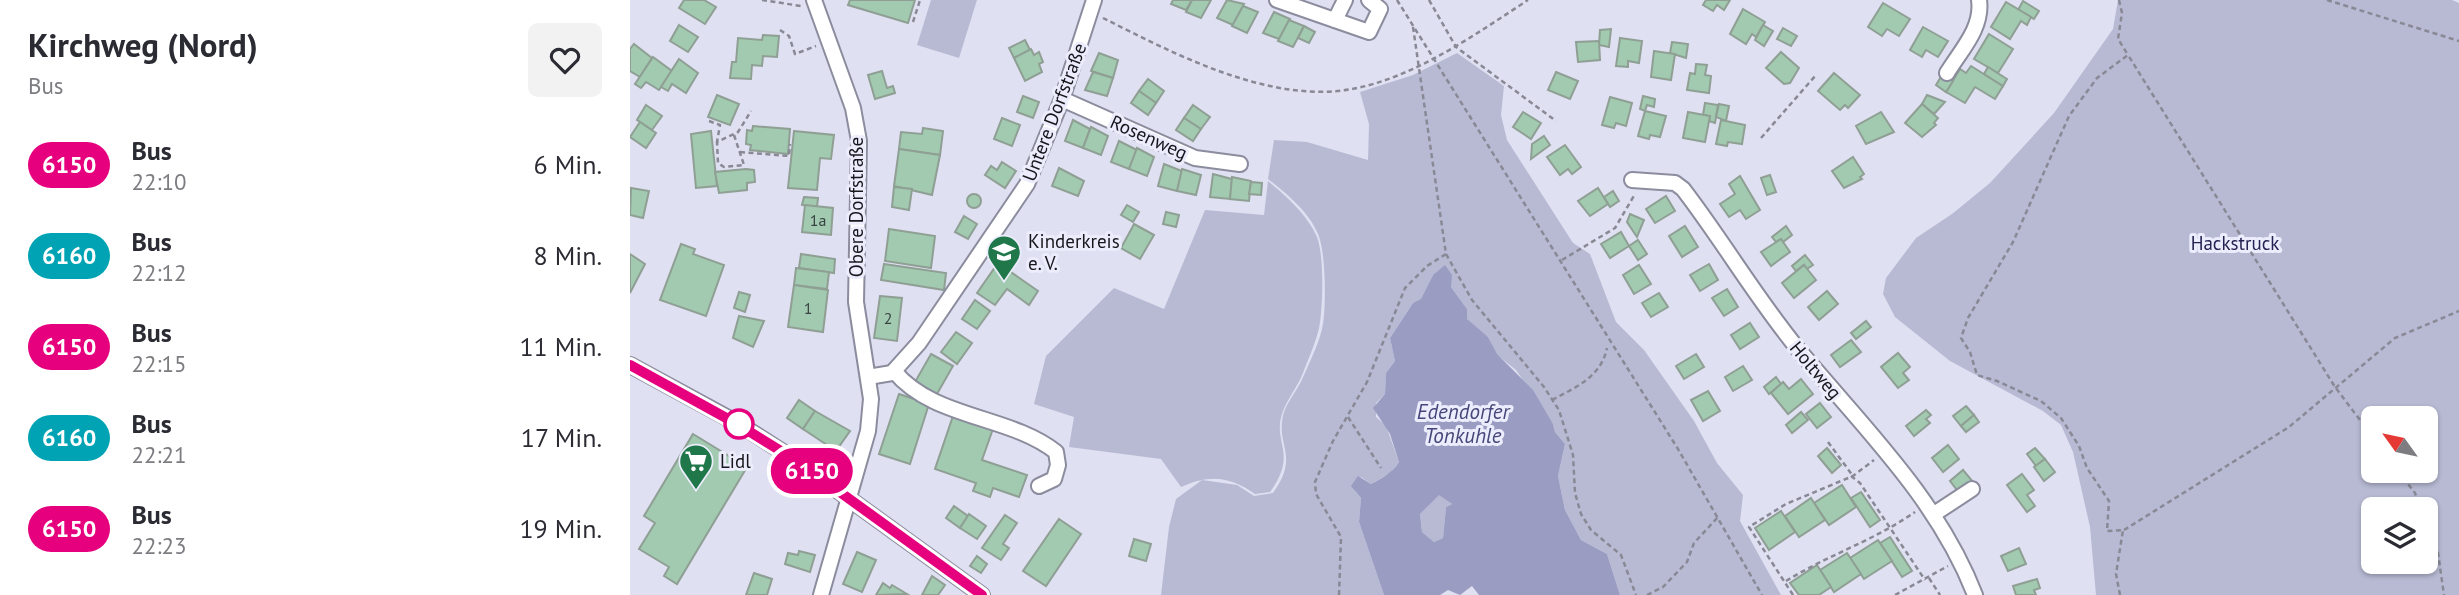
<!DOCTYPE html>
<html lang="de">
<head>
<meta charset="utf-8">
<style>
	body { margin:0; font-family:"PT Sans",sans-serif; background:#f2f2f3; color:#2b2b33; height:100vh; display:flex; flex-direction:column; font-size:26px; white-space:nowrap }
	* { box-sizing:border-box; margin:0 }
	p { font-size:23px; color:#7c7c81 }
	.icon { flex:none; width:38px; height:38px; fill:none; stroke:currentColor; stroke-width:2; stroke-linecap:round; stroke-linejoin:round }
	.map { position:relative; flex:1; overflow:hidden }
	.details { display:flex; flex-direction:column; background:#fff; width:630px }
	.details>* { flex:none }
	.badge { padding:0 14px; border-radius:23px; font-size:24px; line-height:46px }
	.needle { width:46px; rotate:303deg }
	.controls { position:absolute; left:1731px; top:406px; display:grid; gap:14px }
	.controls a { display:grid; place-items:center; width:77px; height:77px; border-radius:10px; background:#fff; box-shadow:0 2px 5px #0004; font-size:35px }
	.map>.badge { position:absolute; translate:-50% -50%; box-shadow:0 0 0 4px #fff }
	.round { display:grid; place-items:center; flex:none; width:74px; height:74px; border-radius:10px; background:#f2f2f3 }
	.headline { display:flex; align-items:center; justify-content:space-between; height:119px; padding:0 28px }
	h1 { font-size:33px; font-weight:700; line-height:52px }
	ul { padding:0; list-style:none }
	li { display:flex; align-items:center; gap:21px; height:91px; padding:0 28px }
	li div { flex:1 }
	li b { display:block; font-size:26px }
	li em { font-style:normal }
	li .badge { min-width:77px; font-weight:700; text-align:center }
	main { display:flex; flex:1; min-height:0 }
	.map>svg:first-child { display:block }
	.green { fill:#b8bad4; fill-rule:evenodd }
	.water { fill:#9a9cc2; fill-rule:evenodd }
	.building { fill:#a1cab0; stroke:#8f9f94; stroke-width:2 }
	.lines { fill:none; stroke-linecap:round; stroke-linejoin:round }
	.minor-casing { stroke:#8b8c9d; stroke-width:18 }
	.path { stroke:#898996; stroke-width:2.5; stroke-dasharray:5 3.5; stroke-linecap:butt }
	.minor { stroke:#fff; stroke-width:14 }
	.line-casing { stroke:#fff; stroke-width:16 }
	.line { stroke:#e6007e; stroke-width:10 }
	.stop-dot { fill:#fff; stroke:#e6007e; stroke-width:3.5 }
	.labels { text-anchor:middle; stroke-width:6; stroke-linejoin:round; paint-order:stroke }
	.number-label { font-size:16px; fill:#394341 }
	.street-label { font-size:19px; fill:#16161c; stroke:#ecedfc }
	.poi-label { font-size:19px; fill:#16161c; stroke:#ecedfc; text-anchor:start }
	.park-label { font-size:19px; fill:#242152; stroke:#ecedfc }
	.water-label { font-size:21px; font-style:italic; fill:#46467a; stroke:#ecedfc }
</style>
</head>
<body>
<main>
<section class="details">
<div class="headline"><div><h1>Kirchweg (Nord)</h1><p>Bus</p></div><a class="round"><svg class="icon" aria-label="heart" viewBox="0 0 24 24"><path d="M12 20l-8-8c-3-5 5-10 8-4 3-6 11-1 8 4z"/></svg></a></div>
<ul>
<li><span class="badge" style="background:#e6007e;color:#fff">6150</span><div><b>Bus</b><p>22:10</p></div><em>6 Min.</em></li>
<li><span class="badge" style="background:#00a3b4;color:#fff">6160</span><div><b>Bus</b><p>22:12</p></div><em>8 Min.</em></li>
<li><span class="badge" style="background:#e6007e;color:#fff">6150</span><div><b>Bus</b><p>22:15</p></div><em>11 Min.</em></li>
<li><span class="badge" style="background:#00a3b4;color:#fff">6160</span><div><b>Bus</b><p>22:21</p></div><em>17 Min.</em></li>
<li><span class="badge" style="background:#e6007e;color:#fff">6150</span><div><b>Bus</b><p>22:23</p></div><em>19 Min.</em></li>
</ul>
</section>
<div class="map">
<svg width="1829" height="595" viewBox="0 0 1829 595">
	<rect width="100%" height="100%" fill="#dfe0f2"/>
	<g class="green">
		<path d="M301 0H347L329 58 287 45Z"/>
		<path d="M1488 0H1822L1829 3V595H1466L1460 527 1443 452 1431 425 1413 411 1320 361 1265 317 1253 294 1256 278 1286 238 1322 214 1360 183 1424 113 1483 29ZM1743 418H1796V471H1743ZM1743 509H1796V562H1743Z"/>
		<path d="M827 53 874 86 871 115 877 140 943 243 960 254 986 322 1014 350 1064 421 1087 463 1113 495 1110 521 1151 595H990L977 554 951 540 935 510 928 476 935 444 925 432 923 424 886 370 866 354 858 337 843 327 837 319V309L821 287 803 275 791 300 783 303 760 338 765 361 756 373 755 394 746 403V417L756 426 769 462 760 473 741 484 731 477 725 491 731 498 729 522 754 595H531L539 527 546 499 572 480 607 485 624 496 643 493C671 454 644 445 654 412 659 399 669 388 674 375 681 359 690 341 693 324 696 305 696 252 688 234 679 212 657 194 638 179L644 140 677 142 738 160 739 124 730 92 783 75Z"/>
		<path d="M638 181C655 195 678 215 687 237 694 255 693 302 690 322 688 338 679 357 673 373 668 386 658 398 653 411 641 443 669 452 640 492L625 494C600 476 579 474 551 487L531 459 439 447 444 417 404 404 416 356 484 288 534 309 575 210 634 215Z"/>
		<path d="M809 494 822 504 816 507 813 538 804 542 792 532 790 514Z"/>
	</g>
	<path class="water" d="M815 265 822 275 821 287 837 309V319L858 337 867 354 903 390 923 424 925 432 935 444 928 476 935 510 951 540 977 554 990 595H849L842 586 830 595 818 590 810 595H754L729 522 731 498 721 486 728 476 741 484C751 479 763 472 769 462L760 434 743 408 755 394 756 373 765 361 760 338 783 303 791 299 803 275ZM809 495 822 504 816 507 813 538 804 542 792 532 790 514Z"/>
	<g class="building">
		<path d="M54 0H74L86 7 75 24 49 8Z"/>
		<path d="M220 0H285L278 23 218 5Z"/>
		<path d="M543 0H562L556 10 541 4Z"/>
		<path d="M562 0H581L571 18 556 12Z"/>
		<path d="M597 0 614 4 603 25 587 18Z"/>
		<path d="M1076 0H1100L1094 10 1087 5 1083 11 1073 5Z"/>
		<path d="M1393 1 1409 11 1404 19 1388 10Z"/>
		<path d="M1376 2 1401 17 1397 25 1391 21 1380 39 1361 27Z"/>
		<path d="M1253 3 1280 19 1269 36 1257 29 1252 36 1238 27Z"/>
		<path d="M613 6 628 12 617 33 602 26Z"/>
		<path d="M1113 9 1135 22 1126 37 1122 34 1116 44 1100 34Z"/>
		<path d="M644 12 660 19 649 39 633 33Z"/>
		<path d="M659 20 674 26 663 47 648 41Z"/>
		<path d="M49 25 68 37 58 52 40 41Z"/>
		<path d="M1133 25 1143 31 1134 46 1125 40Z"/>
		<path d="M674 26 685 32 679 43 668 38Z"/>
		<path d="M1293 27 1318 41 1308 57 1296 50 1292 57 1280 50Z"/>
		<path d="M1153 28 1167 36 1161 46 1147 39Z"/>
		<path d="M981 29 979 47 969 45 970 30Z"/>
		<path d="M1359 34 1383 49 1368 73 1344 59Z"/>
		<path d="M133 35 149 36 147 57 133 56 132 66 122 65 121 79 100 78 102 62H106L108 38 132 40Z"/>
		<path d="M990 38 1012 41 1009 63 998 61V67L986 66Z"/>
		<path d="M395 40 400 50 384 58 379 48Z"/>
		<path d="M969 41 970 60 948 62 946 42Z"/>
		<path d="M1042 42 1058 44 1056 58 1040 53Z"/>
		<path d="M4 44 22 58 10 77 0 71V49Z"/>
		<path d="M401 49 404 55 409 52 413 62 409 64 412 72 395 81 384 58Z"/>
		<path d="M1024 51 1045 54 1041 80 1021 77Z"/>
		<path d="M1151 52 1169 68 1160 83 1154 84 1136 68Z"/>
		<path d="M469 53 488 60 483 78 461 71Z"/>
		<path d="M23 57 42 71 29 90 16 82 11 88 5 84Z"/>
		<path d="M49 59 68 73 56 93 42 84 38 91 31 87Z"/>
		<path d="M1066 64 1077 65 1075 75 1081 76 1079 93 1057 90 1060 73 1065 74Z"/>
		<path d="M1341 66 1373 86 1365 99 1345 87 1335 103 1316 92 1330 69 1336 73Z"/>
		<path d="M1358 67 1377 79 1373 86 1354 74Z"/>
		<path d="M252 71 257 88 263 86 265 93 245 99 238 75Z"/>
		<path d="M463 72 483 78 477 96 455 90Z"/>
		<path d="M926 72 948 81 940 99 918 90Z"/>
		<path d="M1204 73 1230 95 1218 108 1215 105 1210 110 1188 91Z"/>
		<path d="M1312 75 1323 81 1316 92 1306 85Z"/>
		<path d="M518 79 534 91 526 103 509 91Z"/>
		<path d="M509 91 526 103 518 115 501 103Z"/>
		<path d="M87 95 109 104 100 125 78 117Z"/>
		<path d="M1297 95 1315 102 1304 114 1292 104Z"/>
		<path d="M393 96 409 102 403 118 387 112Z"/>
		<path d="M1013 96 1025 99 1024 107 1017 105 1015 111 1010 109Z"/>
		<path d="M980 97 1002 103 996 126 986 123 984 128 972 125Z"/>
		<path d="M1075 103 1088 105 1085 123 1079 121 1080 116 1073 115Z"/>
		<path d="M1089 104 1099 106 1096 121 1086 117Z"/>
		<path d="M1292 104 1308 118 1304 123 1306 125 1292 137 1275 123Z"/>
		<path d="M16 105 32 116 22 130 7 120Z"/>
		<path d="M563 105 580 117 571 129 554 118Z"/>
		<path d="M1015 111 1036 116 1030 137 1020 135 1019 139 1008 136Z"/>
		<path d="M893 112 911 123 901 139 883 127Z"/>
		<path d="M1058 112 1080 116 1075 142 1053 138Z"/>
		<path d="M1251 112 1264 132 1236 144 1226 126Z"/>
		<path d="M372 118 390 125 382 146 364 139Z"/>
		<path d="M554 118 571 129 563 141 546 130Z"/>
		<path d="M443 120 460 129 453 148 435 141Z"/>
		<path d="M1091 120 1115 125 1112 144 1098 142 1097 146 1086 144Z"/>
		<path d="M10 122 26 133 16 148 0 137Z"/>
		<path d="M123 126 160 129 158 154 120 150 121 145 116 144 117 130 122 131Z"/>
		<path d="M461 127 478 136 471 155 453 148Z"/>
		<path d="M293 128 313 131 310 155 269 149 271 132 292 134Z"/>
		<path d="M81 131 87 186 66 188 61 134Z"/>
		<path d="M164 131 204 135 201 159 190 158 187 190 158 188Z"/>
		<path d="M914 136 920 145 901 159 902 144Z"/>
		<path d="M489 141 507 150 499 169 481 162Z"/>
		<path d="M935 145 951 167 942 174 938 169 930 175 917 157Z"/>
		<path d="M507 148 524 157 517 176 499 169Z"/>
		<path d="M269 149 310 155 302 195 264 186Z"/>
		<path d="M1223 157 1234 174 1230 177 1232 179 1214 188 1202 171Z"/>
		<path d="M372 162 386 171 375 188 355 175 361 166 367 170Z"/>
		<path d="M534 164 552 171 547 191 528 186Z"/>
		<path d="M429 168 454 181 448 196 422 186Z"/>
		<path d="M116 169 124 170 125 182 117 183V190L89 193 85 172Z"/>
		<path d="M552 169 571 175 566 195 547 191Z"/>
		<path d="M583 174 602 179 600 199 580 197Z"/>
		<path d="M1140 175 1146 192 1137 195 1131 178Z"/>
		<path d="M1110 176 1130 210 1116 219 1110 210 1099 217 1090 204 1105 194 1099 184Z"/>
		<path d="M602 177 621 181 619 201 600 199Z"/>
		<path d="M621 182 632 183 631 195 619 194Z"/>
		<path d="M264 187 282 189 279 210 262 207Z"/>
		<path d="M1 188 19 191 13 218 0 215Z"/>
		<path d="M968 188 978 204 960 216 948 201Z"/>
		<path d="M983 191 989 201 980 207 974 197Z"/>
		<circle cx="344" cy="201" r="7"/>
		<path d="M1036 196 1045 211 1025 223 1016 209Z"/>
		<path d="M174 197 188 198 187 207 172 205Z"/>
		<path d="M175 205 203 208 201 235 172 232Z"/>
		<path d="M497 205 509 212 503 222 491 215Z"/>
		<path d="M536 212 549 215 546 227 533 224Z"/>
		<path d="M1000 214 1014 220 1007 237 997 222Z"/>
		<path d="M334 216 347 224 338 239 325 232Z"/>
		<path d="M504 224 524 235 510 259 491 248Z"/>
		<path d="M1055 226 1068 247 1052 257 1039 236Z"/>
		<path d="M1156 226 1162 235 1153 242 1151 239 1146 242 1142 237Z"/>
		<path d="M259 229 305 236 301 268 255 261Z"/>
		<path d="M991 232 999 246 980 258 971 244Z"/>
		<path d="M1151 239 1160 252 1141 266 1131 252Z"/>
		<path d="M1008 240 1017 254 1008 260 999 246Z"/>
		<path d="M51 244 65 249 63 254 94 265 76 316 30 300Z"/>
		<path d="M0 254 15 264 0 293Z"/>
		<path d="M171 254 205 259 204 273 169 268Z"/>
		<path d="M1175 255 1183 265 1177 269 1174 265 1166 271 1162 266Z"/>
		<path d="M368 263 408 291 399 305 377 289 365 305 347 293Z"/>
		<path d="M254 264 316 273 314 290 251 280Z"/>
		<path d="M1079 264 1088 280 1070 291 1060 275Z"/>
		<path d="M1009 265 1021 284 1004 294 993 275Z"/>
		<path d="M1174 265 1186 280 1164 298 1152 283Z"/>
		<path d="M166 268 199 272 197 289 164 285Z"/>
		<path d="M164 285 198 290 193 332 158 327Z"/>
		<path d="M1097 289 1108 307 1094 316 1082 298Z"/>
		<path d="M1197 291 1208 304 1189 320 1178 307Z"/>
		<path d="M109 292 120 295 115 312 104 308Z"/>
		<path d="M1029 293 1038 307 1021 317 1012 303Z"/>
		<path d="M250 296 272 298 267 341 244 338Z"/>
		<path d="M345 300 360 311 347 329 332 319Z"/>
		<path d="M109 316 134 321 123 347 103 338Z"/>
		<path d="M1236 321 1241 327 1226 339 1221 333Z"/>
		<path d="M1120 323 1129 337 1110 349 1101 335Z"/>
		<path d="M326 332 342 343 327 364 311 352Z"/>
		<path d="M1221 340 1231 352 1210 367 1201 355Z"/>
		<path d="M1268 353 1280 367 1273 373 1279 380 1268 388 1251 367Z"/>
		<path d="M301 354 323 366 307 394 285 382Z"/>
		<path d="M1066 354 1074 367 1054 379 1046 366Z"/>
		<path d="M1113 366 1122 380 1103 391 1095 377Z"/>
		<path d="M1146 377 1151 384 1139 394 1134 387Z"/>
		<path d="M1171 379 1183 394 1158 414 1141 393 1153 382 1159 389Z"/>
		<path d="M1078 391 1090 411 1073 421 1061 400Z"/>
		<path d="M269 394 299 404 280 464 249 454Z"/>
		<path d="M169 400 185 411 173 429 157 418Z"/>
		<path d="M1190 403 1201 417 1187 428 1176 414Z"/>
		<path d="M1336 406 1344 415 1331 426 1323 416Z"/>
		<path d="M1296 410 1301 415 1296 419 1300 423 1284 436 1276 426Z"/>
		<path d="M185 411 220 431 206 451 173 429Z"/>
		<path d="M1171 412 1178 420 1162 433 1156 425Z"/>
		<path d="M324 413 364 426 352 460 397 475 389 497 363 488 360 497 343 491 346 483 305 469Z"/>
		<path d="M1344 415 1349 422 1336 432 1331 426Z"/>
		<path d="M63 434 117 467 47 584 34 576 39 567 9 549 25 523 14 516Z"/>
		<path d="M1318 445 1329 459 1313 472 1302 458Z"/>
		<path d="M1197 448 1211 465 1202 473 1188 456Z"/>
		<path d="M1405 448 1415 459 1406 466 1397 454Z"/>
		<path d="M1415 459 1425 472 1414 481 1404 467Z"/>
		<path d="M1333 470 1344 483 1330 494 1320 481Z"/>
		<path d="M1392 474 1404 490 1397 495 1405 506 1397 512 1377 485Z"/>
		<path d="M1212 485 1226 507 1199 525 1184 503Z"/>
		<path d="M1231 492 1250 520 1240 527 1221 498Z"/>
		<path d="M1181 498 1195 520 1169 537 1155 516Z"/>
		<path d="M324 506 338 516 330 528 316 518Z"/>
		<path d="M1151 511 1165 532 1139 550 1125 528Z"/>
		<path d="M339 514 356 526 347 539 330 528Z"/>
		<path d="M375 515 387 523 373 544 379 548 371 560 352 548Z"/>
		<path d="M429 519 451 534 416 586 393 571Z"/>
		<path d="M1260 537 1282 571 1272 577 1250 543Z"/>
		<path d="M504 539 521 544 516 561 499 556Z"/>
		<path d="M1248 540 1262 561 1234 579 1220 558Z"/>
		<path d="M1389 548 1396 564 1378 571 1371 556Z"/>
		<path d="M169 551 185 555 180 572 155 564 158 553 168 555Z"/>
		<path d="M227 552 246 560 232 592 213 584Z"/>
		<path d="M1217 553 1231 574 1204 592 1190 570Z"/>
		<path d="M347 556 357 564 351 573 340 566Z"/>
		<path d="M1187 565 1201 587 1189 595H1169L1160 583Z"/>
		<path d="M124 573 142 579 137 595H116Z"/>
		<path d="M302 576 315 585 308 595H292Z"/>
		<path d="M1407 579 1410 588 1404 590 1406 595H1386L1383 586Z"/>
		<path d="M253 583 260 588 262 585 277 594 246 595Z"/>
	</g>
	<g class="lines">
		<g class="minor-casing">
			<g id="minor">
				<path d="M184 0 223 108 229 141 226 302 241 399 238 431 191 595"/>
				<path d="M647 0 739 32 750 9 739 0"/>
				<path d="M705 20 715 0"/>
				<path d="M1317 73C1331 50 1353 28 1349 0"/>
				<path d="M432 99 565 158 610 164"/>
				<path d="M1002 180 1045 183 1053 189C1093 241 1126 298 1168 349 1233 427 1308 499 1345 595"/>
				<path d="M0 365 109 424 167 461 352 595"/>
				<path d="M264 371C303 419 379 415 426 452L428 465 424 479 409 486"/>
				<path d="M238 377 262 373 289 343 397 184 432 99 464 0"/>
				<path d="M1304 514 1342 489"/>
			</g>
		</g>
		<g class="path">
			<path d="M132 0 171 6"/>
			<path d="M767 0 1048 449 1132 595"/>
			<path d="M799 0 826 47 926 121"/>
			<path d="M1489 0 1492 13 1488 39 1498 55"/>
			<path d="M1697 0 1829 41"/>
			<path d="M473 18C545 54 639 104 722 89 784 78 846 34 898 0"/>
			<path d="M283 22 290 0"/>
			<path d="M783 27 816 254 842 300 914 387 929 410 943 455 945 493 951 514 961 530 991 555 1006 595"/>
			<path d="M150 30 159 36 165 54 186 46"/>
			<path d="M79 121 90 125 87 142"/>
			<path d="M104 135 114 165 94 167 88 163 87 142 108 132 121 111"/>
			<path d="M1131 138 1186 75"/>
			<path d="M110 152 159 156 160 144"/>
			<path d="M932 260 985 228 1005 194"/>
			<path d="M922 400C946 387 971 377 977 348"/>
			<path d="M718 417 751 468"/>
			<path d="M1198 442 1223 476"/>
			<path d="M1768 471 1785 493 1791 509"/>
			<path d="M1221 476 1230 483 1295 580"/>
			<path d="M1796 520 1808 553 1814 595"/>
			<path d="M1494 530 1659 427 1765 338 1829 311"/>
			<path d="M1299 578 1310 595"/>
			<path d="M1156 581C1198 555 1245 540 1285 512"/>
			<path d="M709 595 711 537 686 494 685 482 703 441 737 382 775 288 797 266 816 254"/>
			<path d="M1017 595 1033 587 1057 562 1064 543 1088 517"/>
			<path d="M1163 595 1119 527 1156 504 1223 476 1244 460"/>
			<path d="M1265 595 1318 566"/>
			<path d="M1490 595 1486 574 1493 530 1477 531 1479 501 1457 468 1449 446 1431 418 1411 401 1367 381 1347 375 1340 352 1331 338 1338 318 1383 242 1439 116 1467 78 1498 55 1705 387 1743 437"/>
		</g>
		<use href="#minor" class="minor"/>
	</g>
	<g class="lines">
		<g class="line-casing">
			<path id="line" d="M0 365 109 425 167 461 352 595"/>
		</g>
		<use href="#line" class="line"/>
	</g>
	<defs>
		<g id="school-pin" transform="scale(1.75)"><path d="M0 17L-7.5 6A9.5 9.5 0 1 1 7.5 6Z" fill="#20774a" stroke="#ecedfc"/><path d="M0-5L7-2L0 1L-7-2ZM-4 1L0 2.5L4 1V4Q0 6-4 4Z" fill="#fff"/></g>
		<g id="supermarket-pin" transform="scale(1.75)"><path d="M0 17L-7.5 6A9.5 9.5 0 1 1 7.5 6Z" fill="#20774a" stroke="#ecedfc"/><path d="M-6-5.5h2.5l.6 2H6L4.5 2H-2.5L-4.4-4H-6ZM-1.5 3.2a1.3 1.3 0 1 0 .1 0ZM3 3.2a1.3 1.3 0 1 0 .1 0Z" fill="#fff"/></g>
	</defs>
	<g fill-rule="evenodd">
		<use href="#school-pin" x="374" y="252"/>
		<use href="#supermarket-pin" x="66" y="461"/>
	</g>
	<circle class="stop-dot" cx="109" cy="424" r="14"/>
	<g class="labels">
		<g class="number-label">
			<text x="188" y="226">1a</text>
			<text x="178" y="314">1</text>
			<text x="258" y="324">2</text>
		</g>
		<g class="street-label">
			<text transform="translate(424 112) rotate(-69)" y="7">Untere Dorfstraße</text>
			<text transform="translate(519 137) rotate(24)" y="7">Rosenweg</text>
			<text transform="translate(226 207) rotate(-90)" y="7">Obere Dorfstraße</text>
			<text transform="translate(1186 370) rotate(50)" y="7">Holtweg</text>
		</g>
		<g class="poi-label">
			<text x="398" y="248">Kinderkreis<tspan x="398" dy="22">e. V.</tspan></text>
			<text x="90" y="468">Lidl</text>
		</g>
		<g class="park-label">
			<text x="1605" y="250">Hackstruck</text>
		</g>
		<g class="water-label">
			<text x="833" y="419">Edendorfer<tspan x="833" dy="24">Tonkuhle</tspan></text>
		</g>
	</g>
</svg>
<div class="controls">
<a><svg class="needle" viewBox="-14 -14 28 28"><path d="M0-13l5 13h-10z" fill="#e53935"/><path d="M0 13l5-13h-10z" fill="#7c7c81"/></svg></a>
<a><svg class="icon" aria-label="layers" viewBox="0 0 24 24"><path d="M12 4l9 5-9 5-9-5zM3 14l9 5 9-5"/></svg></a>
</div>
<b class="badge" style="left:182px;top:471px;background:#e6007e;color:#fff">6150</b>
</div>
</main>
</body>
</html>
